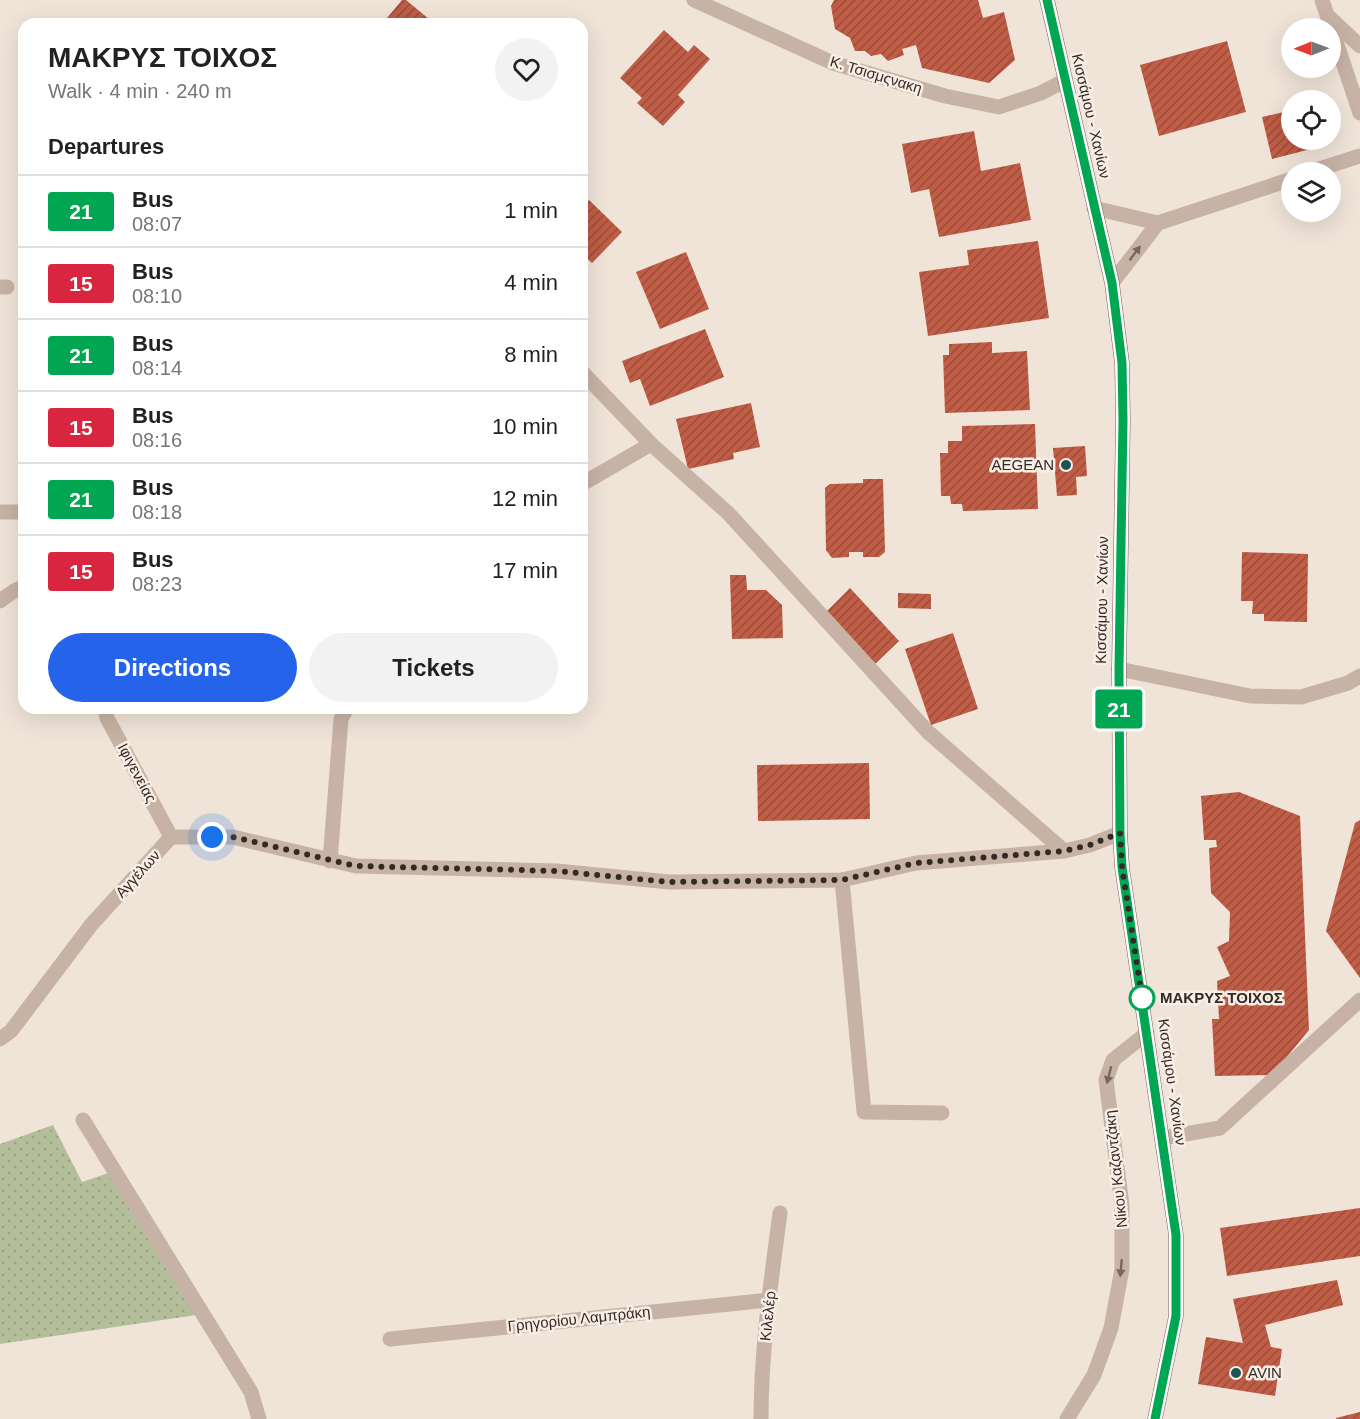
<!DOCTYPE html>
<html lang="en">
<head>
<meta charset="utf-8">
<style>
	body { margin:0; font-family:Helvetica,sans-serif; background:#f2f2f2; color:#222; height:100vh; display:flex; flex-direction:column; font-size:22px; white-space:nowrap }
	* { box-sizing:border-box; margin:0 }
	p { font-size:20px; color:#767676 }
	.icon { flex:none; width:33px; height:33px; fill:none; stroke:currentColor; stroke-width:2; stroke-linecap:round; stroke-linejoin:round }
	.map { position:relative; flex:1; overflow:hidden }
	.sheet { position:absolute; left:18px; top:18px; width:570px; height:696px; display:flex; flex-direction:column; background:#fff; border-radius:18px; box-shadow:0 6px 24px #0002 }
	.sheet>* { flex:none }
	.badge { padding:0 12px; border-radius:4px; font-size:21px; line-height:39px }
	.needle { width:39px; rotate:269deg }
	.tools { position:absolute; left:1281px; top:18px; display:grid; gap:12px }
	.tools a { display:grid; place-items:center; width:60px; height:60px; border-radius:50%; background:#fff; box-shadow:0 6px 24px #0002; font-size:30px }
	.you { position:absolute; width:30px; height:30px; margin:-15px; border:4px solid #fff; border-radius:50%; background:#1a73e8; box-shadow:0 0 0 9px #1a73e833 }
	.map>.badge { position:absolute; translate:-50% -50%; box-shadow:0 0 0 3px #fff }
	h2 { padding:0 30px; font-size:22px; line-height:54px }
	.round { display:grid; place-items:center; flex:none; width:63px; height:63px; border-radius:32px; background:#f2f2f2 }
	.summary { display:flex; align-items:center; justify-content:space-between; height:102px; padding:0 30px }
	h1 { font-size:28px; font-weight:800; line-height:45px }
	.button { display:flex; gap:12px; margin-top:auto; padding:12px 30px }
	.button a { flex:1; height:69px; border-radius:36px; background:#2563eb; color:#fff; font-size:24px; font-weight:800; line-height:69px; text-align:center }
	.button a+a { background:#f2f2f2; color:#222 }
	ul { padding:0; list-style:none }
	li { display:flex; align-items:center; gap:18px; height:72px; padding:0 30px; border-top:2px solid #e0e0e0 }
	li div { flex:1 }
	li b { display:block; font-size:22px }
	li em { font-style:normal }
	li .badge { min-width:66px; font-weight:700; text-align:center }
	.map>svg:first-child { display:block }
	.green { fill:url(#green-dots) }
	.building { fill:url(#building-hatch) }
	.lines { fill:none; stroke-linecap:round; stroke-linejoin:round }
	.service { stroke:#c7b3a5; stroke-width:15 }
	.minor { stroke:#c7b3a5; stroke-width:15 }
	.primary { stroke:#756058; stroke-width:15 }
	.oneway { fill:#76685f }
	.line-casing { stroke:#fff; stroke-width:14 }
	.line { stroke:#00a651; stroke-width:9 }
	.walk { stroke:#332a26; stroke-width:6; stroke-dasharray:0 10.8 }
	.poi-dot { fill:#1e5253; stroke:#f8eee5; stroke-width:2 }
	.stop-dot { fill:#fff; stroke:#00a651; stroke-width:3 }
	.labels { text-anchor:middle; stroke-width:5; stroke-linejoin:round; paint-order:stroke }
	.street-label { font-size:15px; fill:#332a26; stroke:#f8eee5 }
	.poi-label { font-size:15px; fill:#332a26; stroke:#f8eee5; text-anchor:end }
	.stop-label { font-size:15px; font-weight:bold; fill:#332a26; stroke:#f8eee5; text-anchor:start }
</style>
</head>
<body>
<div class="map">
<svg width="1360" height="1419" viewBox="0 0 1360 1419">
	<defs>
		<pattern id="green-dots" width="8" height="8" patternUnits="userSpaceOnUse" patternTransform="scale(1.5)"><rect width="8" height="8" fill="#b4be9a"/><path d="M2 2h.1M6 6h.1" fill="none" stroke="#9ba385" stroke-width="1.8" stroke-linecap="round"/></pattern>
		<pattern id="building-hatch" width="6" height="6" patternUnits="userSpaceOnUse" patternTransform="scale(1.5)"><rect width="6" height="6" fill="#c05d46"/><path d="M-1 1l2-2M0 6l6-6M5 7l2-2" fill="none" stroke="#9d4d3a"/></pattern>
	</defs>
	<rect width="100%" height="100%" fill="#f0e4d9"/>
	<path class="green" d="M53 1125 82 1182 114 1171 203 1314 0 1344V1144Z"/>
	<g class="building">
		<path d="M402 0H406L435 24H382Z"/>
		<path d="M834 0H978L983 18 1004 12 1015 60 989 83 922 68 916 45 902 49 904 55 888 61 881 54 871 56 865 51H855L850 38 835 29 831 6Z"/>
		<path d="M664 30 688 52 694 45 710 59 678 95 685 102 663 126 637 103 642 98 620 78Z"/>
		<path d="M1227 41 1246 112 1159 136 1140 65Z"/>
		<path d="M1292 110V140H1313L1315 148 1272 159 1262 117Z"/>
		<path d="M974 131 981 171 1020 163 1031 220 939 237 929 189 911 193 902 144Z"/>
		<path d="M589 200 622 232 592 263 582 254V201L585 204Z"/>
		<path d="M1038 241 1049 318 928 336 919 272 969 265 967 250Z"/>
		<path d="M686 252 709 309 660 329 636 272Z"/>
		<path d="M705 329 724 377 650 406 640 379 630 383 622 361Z"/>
		<path d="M992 342V353L1027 351 1030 410 945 413 943 355H949V344Z"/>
		<path d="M751 403 760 447 733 453 734 459 688 469 676 419Z"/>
		<path d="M1035 424 1038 509 963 511 962 504H951L950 496H941L940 453H948V441H962V426Z"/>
		<path d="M1085 446 1087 476 1076 477 1077 495 1057 496 1053 448Z"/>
		<path d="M863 479H883L885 552 879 557H863V552H849V557L832 558 826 550 825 488 830 484 863 483Z"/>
		<path d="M1242 552 1308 554 1307 622 1264 621V614H1252L1253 601H1241Z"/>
		<path d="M730 575H746L747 590H766L782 605 783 638 732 639Z"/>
		<path d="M850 588 899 641 873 666 824 614Z"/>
		<path d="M898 593 931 594V609L898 608Z"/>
		<path d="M953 633 978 709 931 725 905 649Z"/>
		<path d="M869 763 870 819 758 821 757 765Z"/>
		<path d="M1239 792 1300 816 1309 1030 1272 1075 1215 1076 1212 1019H1219L1217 981 1230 976 1217 947 1229 941 1230 912 1211 893 1209 848 1217 847 1216 840H1204L1201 796Z"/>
		<path d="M1360 820V978L1326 931 1355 823Z"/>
		<path d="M1360 1208V1256L1227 1276 1220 1228Z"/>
		<path d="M1337 1280 1343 1305 1265 1325 1271 1347 1282 1349 1275 1396 1198 1384 1206 1337 1243 1343 1233 1299Z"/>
		<path d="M1360 1412V1419H1336V1418Z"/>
	</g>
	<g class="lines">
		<path class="service" d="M1119 669 1250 696 1301 697 1348 683 1360 676"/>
		<g class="minor">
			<path d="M694 0 833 63 945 96 999 107 1041 93 1064 81"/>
			<path d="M1322 0 1360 113"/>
			<path d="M1329 17 1360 46"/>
			<path d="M1310 172 1360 156"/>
			<path d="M1094 208 1158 223 1292 179"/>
			<path d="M1112 283 1158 223"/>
			<path d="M0 287H7"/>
			<path d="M582 372 651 444 728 513 928 732 1064 851"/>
			<path d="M582 484 651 444"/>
			<path d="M0 512H24"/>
			<path d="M0 601 14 591 24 587"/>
			<path d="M105 708 107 718 171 837"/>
			<path d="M330 861 341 719 347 708"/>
			<path d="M842 880 864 1112 942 1113"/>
			<path d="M0 1039 11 1031 91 925 171 837H233L356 866 557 871 669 882 842 880 916 863 1064 851 1090 845 1120 833"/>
			<path d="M83 1120 251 1392 259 1419"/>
			<path d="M1162 1138 1220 1128 1360 1000"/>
			<path d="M390 1339 769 1300"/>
			<path d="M761 1419C761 1350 771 1281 780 1213"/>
			<path d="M1067 1419 1094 1375 1111 1328 1122 1269V1205L1106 1080 1113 1060 1147 1033"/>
		</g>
		<path class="primary" d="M1047 0 1112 283 1122 363 1123 420 1119 669 1120 833 1122 867 1176 1235V1316L1155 1419"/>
	</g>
	<defs><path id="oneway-solid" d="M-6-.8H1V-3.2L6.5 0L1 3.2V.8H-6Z" transform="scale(1.5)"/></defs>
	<g class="oneway">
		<use href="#oneway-solid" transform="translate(1135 253) rotate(-53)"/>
		<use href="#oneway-solid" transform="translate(1109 1075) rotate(104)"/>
		<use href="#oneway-solid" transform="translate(1121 1268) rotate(95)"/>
	</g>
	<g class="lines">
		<g class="line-casing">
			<path id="line" d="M1047 0 1112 283 1122 363 1123 420 1119 669 1120 833 1122 867 1176 1235V1316L1155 1419"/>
		</g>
		<use href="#line" class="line"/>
		<path class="walk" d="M212 837H233L356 866 557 871 669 882 842 880 916 863 1064 851 1090 845 1120 833 1122 867 1142 998"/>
	</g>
	<g class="poi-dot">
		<circle cx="1066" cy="465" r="6"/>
		<circle cx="1236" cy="1373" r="6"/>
	</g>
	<circle class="stop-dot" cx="1142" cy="998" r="12"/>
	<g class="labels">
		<g class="street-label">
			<text transform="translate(876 75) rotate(17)" y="5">Κ. Τσισμςνακη</text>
			<text transform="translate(1091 116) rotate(77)" y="5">Κισσάμου - Χανίων</text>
			<text transform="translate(1102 600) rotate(-89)" y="5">Κισσάμου - Χανίων</text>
			<text transform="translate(137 773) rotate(62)" y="5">Ιφιγενείας</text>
			<text transform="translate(138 874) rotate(-48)" y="5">Αγγέλων</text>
			<text transform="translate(1172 1082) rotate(82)" y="5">Κισσάμου - Χανίων</text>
			<text transform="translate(1116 1169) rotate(-96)" y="5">Νίκου Καζαντζάκη</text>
			<text transform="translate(768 1316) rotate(-84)" y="5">Κιλελέρ</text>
			<text transform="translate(579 1319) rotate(-6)" y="5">Γρηγορίου Λαμπράκη</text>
		</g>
		<g class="poi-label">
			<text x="1054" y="470">AEGEAN</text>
			<text x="1248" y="1378" text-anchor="start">AVIN</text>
		</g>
		<g class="stop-label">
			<text x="1160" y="1003">ΜΑΚΡΥΣ ΤΟΙΧΟΣ</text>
		</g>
	</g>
</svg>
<div class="tools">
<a><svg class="needle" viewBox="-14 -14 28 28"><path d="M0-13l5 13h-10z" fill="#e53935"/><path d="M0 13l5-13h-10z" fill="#767676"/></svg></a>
<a><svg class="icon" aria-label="locate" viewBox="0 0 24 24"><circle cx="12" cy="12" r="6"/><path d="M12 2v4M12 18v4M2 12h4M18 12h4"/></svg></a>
<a><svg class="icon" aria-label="layers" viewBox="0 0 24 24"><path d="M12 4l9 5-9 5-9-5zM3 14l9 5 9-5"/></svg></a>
</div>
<div class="you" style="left:212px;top:837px"></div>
<b class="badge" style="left:1119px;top:709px;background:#00a651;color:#fff">21</b>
<section class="sheet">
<div class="summary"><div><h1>ΜΑΚΡΥΣ ΤΟΙΧΟΣ</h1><p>Walk · 4 min · 240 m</p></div><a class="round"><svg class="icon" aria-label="heart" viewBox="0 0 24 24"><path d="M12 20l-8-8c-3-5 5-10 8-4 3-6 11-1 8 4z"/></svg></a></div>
<h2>Departures</h2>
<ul>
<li><span class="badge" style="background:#00a651;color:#fff">21</span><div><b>Bus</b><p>08:07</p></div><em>1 min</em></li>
<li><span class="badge" style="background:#d7263d;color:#fff">15</span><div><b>Bus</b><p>08:10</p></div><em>4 min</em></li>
<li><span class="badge" style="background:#00a651;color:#fff">21</span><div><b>Bus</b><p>08:14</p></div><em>8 min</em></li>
<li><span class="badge" style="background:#d7263d;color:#fff">15</span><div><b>Bus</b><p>08:16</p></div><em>10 min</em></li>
<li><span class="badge" style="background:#00a651;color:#fff">21</span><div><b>Bus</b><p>08:18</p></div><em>12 min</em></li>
<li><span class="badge" style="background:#d7263d;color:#fff">15</span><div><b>Bus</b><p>08:23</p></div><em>17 min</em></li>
</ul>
<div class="button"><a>Directions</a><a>Tickets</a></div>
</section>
</div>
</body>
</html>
